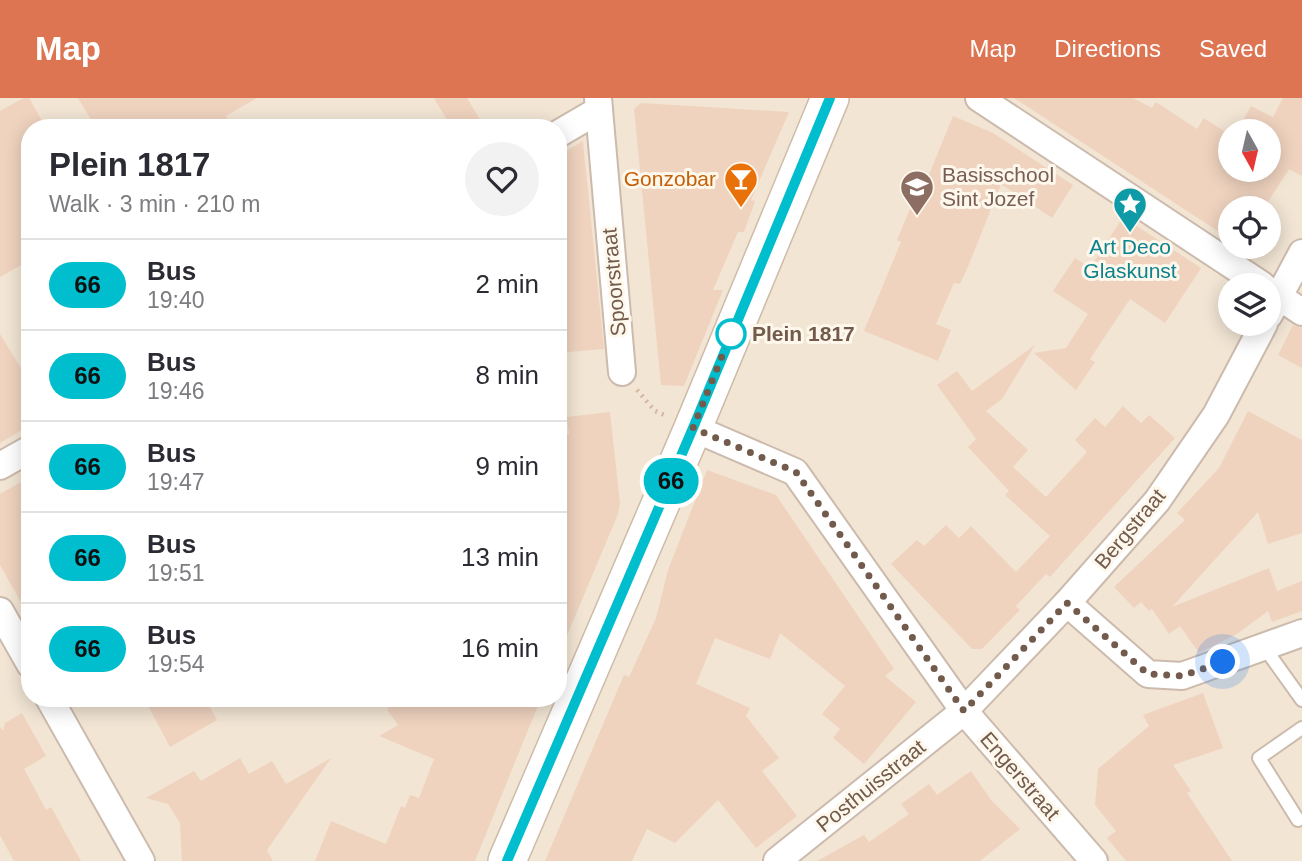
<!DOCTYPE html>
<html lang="en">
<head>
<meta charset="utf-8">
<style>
	body { margin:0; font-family:Arial,sans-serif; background:#f2f2f3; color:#2b2b33; height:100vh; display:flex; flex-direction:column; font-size:26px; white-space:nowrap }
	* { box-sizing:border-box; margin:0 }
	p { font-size:23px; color:#7c7c81 }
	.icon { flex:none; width:38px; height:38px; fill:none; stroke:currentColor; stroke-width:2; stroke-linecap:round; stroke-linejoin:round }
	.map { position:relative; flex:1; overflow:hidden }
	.details { position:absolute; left:21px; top:21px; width:546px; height:588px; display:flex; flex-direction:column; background:#fff; border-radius:28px; box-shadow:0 4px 18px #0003 }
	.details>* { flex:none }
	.badge { padding:0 14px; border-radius:23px; font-size:24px; line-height:46px }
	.needle { width:46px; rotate:172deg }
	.buttons { position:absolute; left:1218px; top:21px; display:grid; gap:14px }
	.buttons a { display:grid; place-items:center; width:63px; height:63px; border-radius:50%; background:#fff; box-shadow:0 4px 18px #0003; font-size:35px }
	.you { position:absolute; width:35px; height:35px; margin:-18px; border:5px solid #fff; border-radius:50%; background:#1a73e8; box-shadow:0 0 0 10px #1a73e833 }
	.map>.badge { position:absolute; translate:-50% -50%; box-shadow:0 0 0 4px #fff }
	.round { display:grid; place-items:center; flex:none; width:74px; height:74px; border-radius:37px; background:#f2f2f3 }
	.overview { display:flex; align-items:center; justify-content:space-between; height:119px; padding:0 28px }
	h1 { font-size:33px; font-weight:600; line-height:52px }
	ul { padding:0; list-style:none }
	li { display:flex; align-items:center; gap:21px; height:91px; padding:0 28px; border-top:2px solid #e1e1e2 }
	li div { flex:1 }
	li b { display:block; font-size:26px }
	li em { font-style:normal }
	li .badge { min-width:77px; font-weight:700; text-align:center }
	header { display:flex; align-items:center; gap:42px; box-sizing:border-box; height:98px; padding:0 35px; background:#dd7552; color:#fff }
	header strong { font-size:33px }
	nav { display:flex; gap:38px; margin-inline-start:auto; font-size:24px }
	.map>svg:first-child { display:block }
	.residential { fill:#f2e5d4; fill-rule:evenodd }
	.building { fill:#efd3bf }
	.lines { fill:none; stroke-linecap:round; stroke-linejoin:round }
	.service-casing { stroke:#ccbbad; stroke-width:16 }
	.minor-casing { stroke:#ccbbad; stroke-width:30 }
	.secondary-casing { stroke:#cebcaa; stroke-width:40 }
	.path { stroke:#d3b7a2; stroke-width:4.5; stroke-dasharray:2 5; stroke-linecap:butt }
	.service { stroke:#fff; stroke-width:12 }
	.minor { stroke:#fff; stroke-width:26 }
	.secondary { stroke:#fff; stroke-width:37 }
	.line-casing { stroke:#fff; stroke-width:16 }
	.line { stroke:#00becd; stroke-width:10 }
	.walk { stroke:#725b4c; stroke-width:7; stroke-dasharray:0 12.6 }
	.stop-dot { fill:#fff; stroke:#00becd; stroke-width:3.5 }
	.labels { text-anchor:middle; stroke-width:6; stroke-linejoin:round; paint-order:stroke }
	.education-label { font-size:21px; fill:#785e54; stroke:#fef7ec; text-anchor:start }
	.food-label { font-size:21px; fill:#c56008; stroke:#fef7ec; text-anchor:end }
	.culture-label { font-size:21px; fill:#0d838f; stroke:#fef7ec }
	.street-label { font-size:21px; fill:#725b4c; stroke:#fef7ec }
	.stop-label { font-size:21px; font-weight:bold; fill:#725b4c; stroke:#fef7ec; text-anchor:start }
</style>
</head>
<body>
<header>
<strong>Map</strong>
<nav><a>Map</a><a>Directions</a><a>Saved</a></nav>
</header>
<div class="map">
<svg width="1302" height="763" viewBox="0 0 1302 763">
	<rect width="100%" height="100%" fill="#fbf3e6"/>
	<path class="residential" d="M0 0H1302V763H0ZM30 30H558V600H30ZM1230 33H1269V72H1230ZM1230 110H1269V149H1230ZM1230 187H1269V226H1230Z"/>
	<g class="building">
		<path d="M24 0H29L46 30H30V162L0 179V13Z"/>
		<path d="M78 0H257L226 18 233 30H96Z"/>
		<path d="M434 0H467L485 30H452Z"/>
		<path d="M1014 0H1133L1152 10 1156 4 1197 31 1204 20 1230 37V72H1269V33H1237L1251 8 1273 19 1283 0H1302V78L1289 71 1264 110H1230V141Z"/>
		<path d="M641 5 789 14 751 102 755 103 744 134H738L713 192H723L684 288 661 287 634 11Z"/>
		<path d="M953 18 993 35 1073 87 1052 120 1001 86 970 164 960 186 954 185 936 226 951 232 938 263 864 233 901 144 897 142 912 106 916 108Z"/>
		<path d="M583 43 604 251 558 255V58Z"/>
		<path d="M1123 119 1201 170 1165 225 1130 201 1090 261 1095 264 1076 292 1034 255 1066 250 1088 216 1053 193 1075 160 1090 170Z"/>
		<path d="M1293 227 1302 230V270L1278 257Z"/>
		<path d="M0 236 30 285V327L0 345Z"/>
		<path d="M1035 247 1002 301 986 313 1028 352 1013 369 1046 399 1087 354 1075 342 1095 320 1105 329 1123 308 1141 325 1149 317 1175 340 1050 479 1046 476 1016 508 1020 512 982 551H972L891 466 917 442 924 448 946 427 959 440 971 428 1016 474 1050 438 1005 397 1009 393 968 349 976 341 937 287 957 273 972 293Z"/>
		<path d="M1248 313 1302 342V435L1268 446 1258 414 1172 509 1269 470 1277 493 1302 483V513L1272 524 1268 513 1237 536 1199 555 1180 528 1169 536 1152 511 1149 513 1141 504 1134 510 1114 489 1185 422 1177 415 1219 370Z"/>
		<path d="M610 314 620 405 618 416 558 559V337L569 336 567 319Z"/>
		<path d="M707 372 776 397 894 571 885 578 916 604 864 666 833 640 840 631 822 616 845 588 780 535 770 561 715 540 696 586 750 610 746 618 779 660 762 673 797 718 756 750 718 702 675 745 647 731 632 763H545L624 577 629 579 656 520 668 472Z"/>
		<path d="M30 379V520L0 467V396Z"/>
		<path d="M1203 595 1223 650 1173 667 1191 693 1187 695 1232 763H1126L1107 740 1116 733 1095 707 1098 671 1149 628 1143 617Z"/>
		<path d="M144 600H205L217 622 170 649Z"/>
		<path d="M397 600H541L475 763H315L331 723 386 746 401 708 405 710 410 697 419 700 434 661 379 638 398 627 387 612Z"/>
		<path d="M22 615 46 658 24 671 46 712 51 709 81 763H14L0 737V629L3 633 5 625Z"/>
		<path d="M240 660 249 676 272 663 286 686 331 660 267 752 273 763H182L180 725 168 706 146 700 194 673 201 683Z"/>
		<path d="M971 673 991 702 1020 731 980 763H817L864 737 869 744 909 716 901 706 929 686 937 697Z"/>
	</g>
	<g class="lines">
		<g class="service-casing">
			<g id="service">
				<path d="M1264 549 1302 602"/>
				<path d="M1298 722 1259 660 1302 630"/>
			</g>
		</g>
		<g class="minor-casing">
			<g id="minor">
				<path d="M598 0 622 274"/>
				<path d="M979 0 1262 187"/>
				<path d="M558 36 599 12"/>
				<path d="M1269 192 1302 214"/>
				<path d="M1269 217 1302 155"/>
				<path d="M693 330 795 374 964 613 1094 763"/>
				<path d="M0 368 30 351"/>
				<path d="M1067 505 1148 576 1182 578 1302 535"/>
				<path d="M0 513 30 566"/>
				<path d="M49 600 141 763"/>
				<path d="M777 763 964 613 1067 505 1157 403 1216 317 1264 226"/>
			</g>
		</g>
		<g class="secondary-casing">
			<path id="secondary" d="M507 763 693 330 830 0"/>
		</g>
		<path class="path" d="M637 292 655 313 667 318"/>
		<use href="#service" class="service"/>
		<use href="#minor" class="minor"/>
		<use href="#secondary" class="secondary"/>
	</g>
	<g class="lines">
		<g class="line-casing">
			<path id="line" d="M507 763 693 330 830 0"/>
		</g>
		<use href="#line" class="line"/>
		<path class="walk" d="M731 236 693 330 796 374 964 613 1067 505 1148 576 1182 578 1223 564"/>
	</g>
	<defs>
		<g id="bar-pin" transform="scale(1.75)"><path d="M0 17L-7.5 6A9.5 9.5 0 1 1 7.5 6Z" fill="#e8710a" stroke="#fef7ec"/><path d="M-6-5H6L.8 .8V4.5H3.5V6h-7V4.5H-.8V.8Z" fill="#fff"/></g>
		<g id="school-pin" transform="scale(1.75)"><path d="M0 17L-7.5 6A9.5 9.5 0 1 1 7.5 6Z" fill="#8d6e63" stroke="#fef7ec"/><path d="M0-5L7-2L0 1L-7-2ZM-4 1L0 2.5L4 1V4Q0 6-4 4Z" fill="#fff"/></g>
		<g id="sight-pin" transform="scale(1.75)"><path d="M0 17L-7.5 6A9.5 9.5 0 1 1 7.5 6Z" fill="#0f9aa8" stroke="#fef7ec"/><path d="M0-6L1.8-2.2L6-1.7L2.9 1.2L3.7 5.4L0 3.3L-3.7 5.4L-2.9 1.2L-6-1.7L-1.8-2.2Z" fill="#fff"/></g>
	</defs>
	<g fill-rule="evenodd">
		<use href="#bar-pin" x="741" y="81"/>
		<use href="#school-pin" x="917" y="89"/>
		<use href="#sight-pin" x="1130" y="106"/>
	</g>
	<circle class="stop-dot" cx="731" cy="236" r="14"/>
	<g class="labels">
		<g class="education-label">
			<text x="942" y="84">Basisschool<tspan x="942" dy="24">Sint Jozef</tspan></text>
		</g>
		<g class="food-label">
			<text x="716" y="88">Gonzobar</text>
		</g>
		<g class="culture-label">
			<text x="1130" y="156">Art Deco<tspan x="1130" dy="24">Glaskunst</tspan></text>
		</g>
		<g class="street-label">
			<text transform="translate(614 184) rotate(-95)" y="7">Spoorstraat</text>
			<text transform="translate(1130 431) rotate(-50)" y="7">Bergstraat</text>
			<text transform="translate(1020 678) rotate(49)" y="7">Engerstraat</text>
			<text transform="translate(871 688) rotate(-39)" y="7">Posthuisstraat</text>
		</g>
		<g class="stop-label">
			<text x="752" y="243">Plein 1817</text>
		</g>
	</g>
</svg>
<div class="buttons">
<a><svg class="needle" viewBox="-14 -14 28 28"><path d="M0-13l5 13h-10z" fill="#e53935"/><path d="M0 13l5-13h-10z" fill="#7c7c81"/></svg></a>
<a><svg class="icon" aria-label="locate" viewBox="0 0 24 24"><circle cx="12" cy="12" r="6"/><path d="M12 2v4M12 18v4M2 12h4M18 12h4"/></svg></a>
<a><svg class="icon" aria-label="layers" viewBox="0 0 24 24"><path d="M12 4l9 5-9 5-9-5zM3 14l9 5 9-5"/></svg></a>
</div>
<div class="you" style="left:1223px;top:564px"></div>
<b class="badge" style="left:671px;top:383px;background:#00becd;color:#111">66</b>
<section class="details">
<div class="overview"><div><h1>Plein 1817</h1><p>Walk · 3 min · 210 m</p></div><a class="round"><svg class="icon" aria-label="heart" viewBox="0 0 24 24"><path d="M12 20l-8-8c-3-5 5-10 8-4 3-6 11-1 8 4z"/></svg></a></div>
<ul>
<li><span class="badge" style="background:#00becd;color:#111">66</span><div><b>Bus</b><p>19:40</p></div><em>2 min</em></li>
<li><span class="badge" style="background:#00becd;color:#111">66</span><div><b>Bus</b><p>19:46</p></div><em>8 min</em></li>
<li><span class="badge" style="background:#00becd;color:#111">66</span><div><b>Bus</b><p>19:47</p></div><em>9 min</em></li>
<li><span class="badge" style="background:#00becd;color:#111">66</span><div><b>Bus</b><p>19:51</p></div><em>13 min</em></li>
<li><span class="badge" style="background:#00becd;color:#111">66</span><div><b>Bus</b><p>19:54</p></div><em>16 min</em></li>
</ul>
</section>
</div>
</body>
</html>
